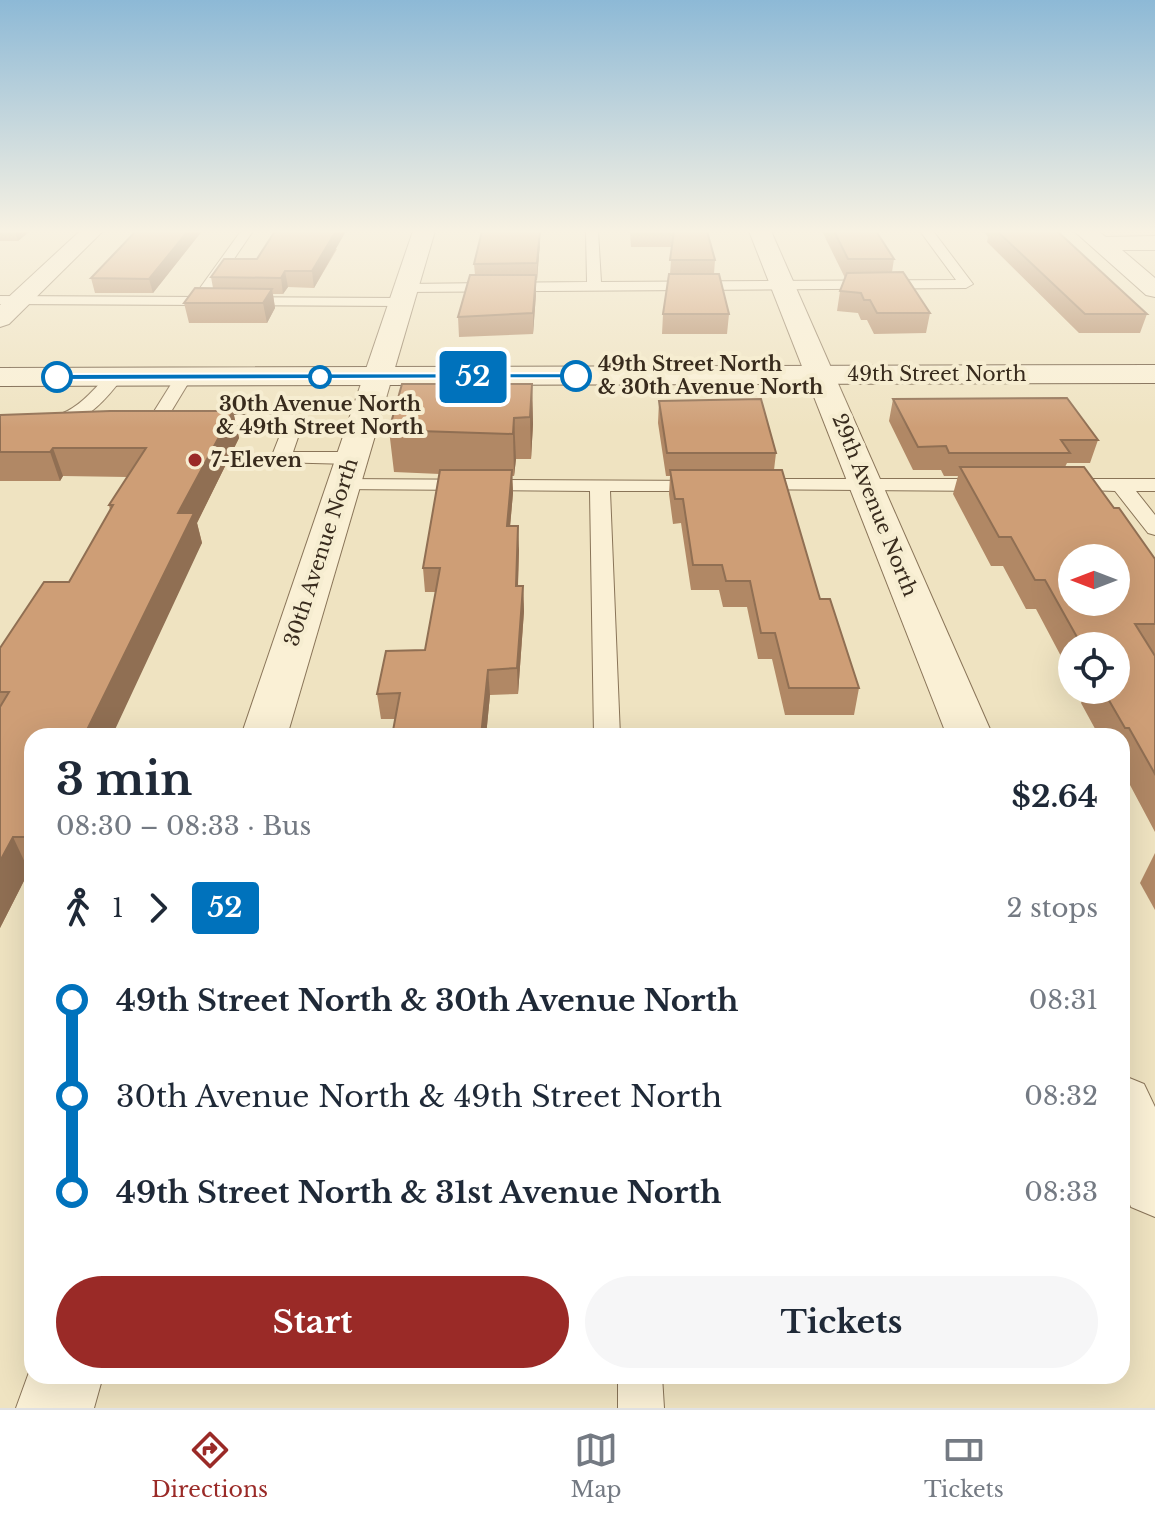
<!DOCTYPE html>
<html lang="en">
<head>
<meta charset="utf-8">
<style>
	body { margin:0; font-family:"Libre Baskerville",serif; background:#f6f6f7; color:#1f2937; height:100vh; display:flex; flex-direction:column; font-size:30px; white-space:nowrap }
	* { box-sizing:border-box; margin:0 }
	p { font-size:26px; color:#747a83 }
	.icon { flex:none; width:44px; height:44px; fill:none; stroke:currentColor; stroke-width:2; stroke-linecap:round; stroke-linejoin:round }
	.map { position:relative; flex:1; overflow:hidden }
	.side { position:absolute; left:24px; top:728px; width:1106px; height:656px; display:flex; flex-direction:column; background:#fff; border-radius:24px; box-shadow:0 8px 32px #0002 }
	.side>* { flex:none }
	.badge { padding:0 16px; border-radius:6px; font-size:28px; line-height:52px }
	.needle { width:52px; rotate:270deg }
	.tools { position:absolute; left:1058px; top:544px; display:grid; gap:16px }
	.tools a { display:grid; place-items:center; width:72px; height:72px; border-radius:50%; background:#fff; box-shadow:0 8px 32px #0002; font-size:40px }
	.map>.badge { position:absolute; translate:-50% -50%; box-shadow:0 0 0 4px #fff }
	.legs { display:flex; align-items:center; gap:12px; height:88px; padding:0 32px; font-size:26px }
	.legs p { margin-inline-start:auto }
	.head { display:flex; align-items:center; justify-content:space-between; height:136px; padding:0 32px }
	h1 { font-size:44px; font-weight:700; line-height:60px }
	.primary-button { display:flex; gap:16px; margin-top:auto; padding:16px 32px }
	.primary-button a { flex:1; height:92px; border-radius:48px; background:#9a2a27; color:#fff; font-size:32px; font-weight:700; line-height:92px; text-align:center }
	.primary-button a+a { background:#f6f6f7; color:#1f2937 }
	ul { padding:0 32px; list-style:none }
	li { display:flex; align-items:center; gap:28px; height:96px; font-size:30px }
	li i { display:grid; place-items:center; width:12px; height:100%; margin:0 10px; background:currentColor }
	li i::after { content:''; width:20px; height:20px; margin:-10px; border:6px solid; border-radius:50%; background:#fff }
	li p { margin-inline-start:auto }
	li:first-child i { background:linear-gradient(#0000 50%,currentColor 0) }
	li:last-child i { background:linear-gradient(currentColor 50%,#0000 0) }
	.menu { display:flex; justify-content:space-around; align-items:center; height:112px; border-top:2px solid #e0e1e3; background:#fff; font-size:22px; color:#747a83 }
	.menu a { display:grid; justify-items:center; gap:4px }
	.menu .selected { color:#9a2a27 }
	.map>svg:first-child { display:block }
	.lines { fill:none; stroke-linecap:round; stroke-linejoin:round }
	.service-casing { stroke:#897458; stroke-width:2 }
	.minor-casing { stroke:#897458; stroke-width:2 }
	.tertiary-casing { stroke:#897458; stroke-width:2 }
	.secondary-casing { stroke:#6b553c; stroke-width:2 }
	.service { fill:#faf0d5; fill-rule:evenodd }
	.minor { fill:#faf0d5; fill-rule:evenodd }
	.tertiary { fill:#faf0d5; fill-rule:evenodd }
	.secondary { fill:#faf0d5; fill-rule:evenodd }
	.wall { fill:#b18865 }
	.shaded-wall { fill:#906f53 }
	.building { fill:#ce9e76; stroke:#906f53; stroke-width:2; fill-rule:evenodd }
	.line-1 { fill:#0072bc; stroke:#fff; stroke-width:2 }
	.stop-1-dot { fill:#fff; stroke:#0072bc; stroke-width:4 }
	.poi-dot { fill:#9a2a27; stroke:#f6edd1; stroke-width:3 }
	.labels { text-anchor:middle; stroke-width:8; stroke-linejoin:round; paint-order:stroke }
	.far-stop-label { font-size:20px; font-weight:bold; fill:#382b1d; stroke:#f6edd1; text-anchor:start }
	.far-street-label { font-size:20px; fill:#382b1d; stroke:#f6edd1 }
	.far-poi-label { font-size:20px; font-weight:bold; fill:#382b1d; stroke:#f6edd1; text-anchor:start }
</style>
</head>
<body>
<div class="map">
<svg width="1155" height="1408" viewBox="0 0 1155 1408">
	<rect width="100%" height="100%" fill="#efe3c1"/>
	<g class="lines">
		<g class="service-casing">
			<g id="service">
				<path d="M241 231H253L212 291H202L200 288Z"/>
				<path d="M586 231H598L601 282 956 280 920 231H933L973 284 966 288 406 292 399 288 406 284 587 282Z"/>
				<path d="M0 296 402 298 409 302 402 306 0 304Z"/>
				<path d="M115 372 123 377C85 429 61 430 0 429V419C60 419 68 420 109 373Z"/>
				<path d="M184 372 192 377 169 415H295L304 420 293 452H351L361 458 351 464 274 462 271 458 284 425H151L148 421 178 373Z"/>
				<path d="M342 479 710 481 713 485 703 491H610L620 736H594L590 491 335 489 332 485Z"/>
				<path d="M751 479H991L1001 485 991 491 744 489 741 485Z"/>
				<path d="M1063 479H1155V491H1136L1155 515V535L1148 533 1115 491 1056 489 1053 485 1056 481Z"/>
				<path d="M618 1376H662L664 1408H618Z"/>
			</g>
		</g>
		<g class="minor-casing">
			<g id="minor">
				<path d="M80 231H103L9 324 0 327V305Z"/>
				<path d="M749 231H771L993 736H947Z"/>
				<path d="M1074 231H1098L1106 237 1155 236V250H1122L1155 278V297L1146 295Z"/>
				<path d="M1122 1075 1144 1084 1155 1107V1217L1131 1207 1122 1185Z"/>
			</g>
		</g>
		<g class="tertiary-casing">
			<g id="tertiary">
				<path d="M413 231H435L287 736H241Z"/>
				<path d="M32 1364V1376H103L94 1408H16Z"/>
			</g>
		</g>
		<g class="secondary-casing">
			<path id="secondary" d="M1155 365V383L0 386V368Z"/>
		</g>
		<use href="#service" class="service"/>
		<use href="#minor" class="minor"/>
		<use href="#tertiary" class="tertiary"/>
		<use href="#secondary" class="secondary"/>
	</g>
	<g class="wall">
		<path d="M0 231H30L18 241H0Z"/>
		<path d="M136 231H202L153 293H95L91 278Z"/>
		<path d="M630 231H707L715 260 714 274 729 314 727 334H662L663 314 670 274 672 247H631Z"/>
		<path d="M822 231H876L894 259 892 272 930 313 926 333 874 334 867 320H861L858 313 837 311 840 291 845 278Z"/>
		<path d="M983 231H1057L1147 314 1140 333H1079L987 242 988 237Z"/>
		<path d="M540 242 537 280H536V294L533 334 459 337 458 317 475 275 474 264Z"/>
		<path d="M337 249 314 288 288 287 283 294H273L275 308 267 323H189L184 303 213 288 211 277 257 259Z"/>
		<path d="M532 384 533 424 531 459H516L514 476H512L513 493 510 526 519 550 518 586H523L524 611 518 694 490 695 486 736H392L395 719H381L377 694 425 650 436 592H425L423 568 440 474 394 472 389 430Z"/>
		<path d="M893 399 1098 440 1090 463H1067L1065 467 1114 508 1155 559V654H1154L1155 656V832L1122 770V736H1099L1081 703 1083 698 1079 690H1116V646H1072V677L1036 609H1026L1003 566H991L953 494 958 476H944L941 470H913L889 421Z"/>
		<path d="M659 401 776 453 774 470 820 599 859 688 854 715H785L772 659H758L747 607H723L719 590H691L681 523 673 524 669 494 670 476H666L658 423Z"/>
		<path d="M233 411 239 438 197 523 202 543 32 736V871H29L0 928V648L69 582 110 510 109 505 127 477 63 476 60 481H0V415Z"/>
		<path d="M1155 853V910L1140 883Z"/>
	</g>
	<g class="shaded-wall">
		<path d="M15 231H30L18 241Z"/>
		<path d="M188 231H202L153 293 149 279Z"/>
		<path d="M336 231H346L314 288 312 271Z"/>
		<path d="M540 231V242L537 280V263Z"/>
		<path d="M285 271 288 287 283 294 281 278Z"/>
		<path d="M536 275V294L533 334V313Z"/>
		<path d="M272 289 275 308 267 323 263 303Z"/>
		<path d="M532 384 533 424 531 459 530 417Z"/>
		<path d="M233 411 239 438 197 523 202 543 112 736H84L178 513Z"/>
		<path d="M514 418 516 459 514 476 513 434Z"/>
		<path d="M53 448 63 476 60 481 50 452Z"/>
		<path d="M512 470 513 493 508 550 507 526Z"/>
		<path d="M518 526 519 550 517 611 516 586Z"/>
		<path d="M523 586 524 611 518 694 517 668Z"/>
		<path d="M488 670 490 695 486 736H481Z"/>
		<path d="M13 837 29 871 0 928V861Z"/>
	</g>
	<g class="building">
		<path d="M136 231H188L149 279 91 278Z"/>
		<path d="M275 231H336L312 271H285L281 278 211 277 224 259H257Z"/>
		<path d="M482 231H540L537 263 474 264Z"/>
		<path d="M674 231H707L715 260H670Z"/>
		<path d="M834 231H876L894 259H848Z"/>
		<path d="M997 231H1057L1147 314H1085Z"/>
		<path d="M903 272 930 313H877L870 300H864L861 293 840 291 847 273Z"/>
		<path d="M669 274H719L729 314H663Z"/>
		<path d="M470 275H536L533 313 458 317Z"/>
		<path d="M195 288 272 289 263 303H184Z"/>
		<path d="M402 384H532L530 417 514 418 513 434 389 430Z"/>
		<path d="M1067 398 1098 440H1061L1070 453H949L946 446 918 447 893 399Z"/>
		<path d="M761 399 776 453H667L659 401Z"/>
		<path d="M110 411H233L178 513H194L84 736H32V837H13L0 861V707L9 692H0V648L44 582H69L113 505H109L146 448H53L50 452H0V415Z"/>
		<path d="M960 467H1084L1114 508H1119L1155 559V624H1135L1155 656V774L1129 728H1125L1103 690H1116V646H1082L1045 580H1035L1011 537H999ZM1072 558H1116V602H1072Z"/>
		<path d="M440 470H512L507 526H518L516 586H523L517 668 488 670 481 736H392L400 693 377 694 386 651 425 650 440 568H423Z"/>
		<path d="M670 470H782L820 599H830L859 688H789L775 633H761L750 581H726L722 565H693L683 499H675Z"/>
	</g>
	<linearGradient id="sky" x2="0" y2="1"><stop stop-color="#8db9d6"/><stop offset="0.54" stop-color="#f8f2e3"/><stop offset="1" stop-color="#f8f2e3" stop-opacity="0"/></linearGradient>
	<rect width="1155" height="428" fill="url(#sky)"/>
	<path class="line-1" d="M576 373 580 378 57 380 52 377 57 374Z"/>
	<g class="stop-1-dot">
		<circle cx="576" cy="376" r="14"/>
		<circle cx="57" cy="377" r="14"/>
		<circle cx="320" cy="377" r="10"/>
	</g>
	<circle class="poi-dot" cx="195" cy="460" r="8"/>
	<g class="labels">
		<g class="far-stop-label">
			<text x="598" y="371">49th Street North<tspan x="598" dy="23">&amp; 30th Avenue North</tspan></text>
			<text x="320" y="411" text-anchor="middle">30th Avenue North<tspan x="320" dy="23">&amp; 49th Street North</tspan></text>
		</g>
		<g class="far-street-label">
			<text x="937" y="381">49th Street North</text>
			<text transform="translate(875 505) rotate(68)" y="7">29th Avenue North</text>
			<text transform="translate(321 552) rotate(-72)" y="7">30th Avenue North</text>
		</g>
		<g class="far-poi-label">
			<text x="211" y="467">7-Eleven</text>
		</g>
	</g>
</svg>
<div class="tools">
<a><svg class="needle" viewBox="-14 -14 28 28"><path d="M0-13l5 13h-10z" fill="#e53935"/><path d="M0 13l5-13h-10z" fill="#747a83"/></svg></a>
<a><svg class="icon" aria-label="locate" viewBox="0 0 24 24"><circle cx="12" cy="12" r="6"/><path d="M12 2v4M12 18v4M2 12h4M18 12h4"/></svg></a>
</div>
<b class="badge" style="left:473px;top:377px;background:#0072bc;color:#fff">52</b>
<section class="side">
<div class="head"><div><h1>3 min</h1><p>08:30 – 08:33 · Bus</p></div><b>$2.64</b></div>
<div class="legs"><svg class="icon" aria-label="walk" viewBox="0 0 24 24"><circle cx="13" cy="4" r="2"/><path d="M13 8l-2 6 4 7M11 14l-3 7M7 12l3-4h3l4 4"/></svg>1<svg class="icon" aria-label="forward" viewBox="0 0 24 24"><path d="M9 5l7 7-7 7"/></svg><b class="badge" style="background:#0072bc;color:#fff">52</b><p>2 stops</p></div>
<ul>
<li><i style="color:#0072bc"></i><b>49th Street North &amp; 30th Avenue North</b><p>08:31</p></li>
<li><i style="color:#0072bc"></i><span>30th Avenue North &amp; 49th Street North</span><p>08:32</p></li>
<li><i style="color:#0072bc"></i><b>49th Street North &amp; 31st Avenue North</b><p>08:33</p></li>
</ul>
<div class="primary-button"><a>Start</a><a>Tickets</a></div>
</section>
</div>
<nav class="menu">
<a class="selected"><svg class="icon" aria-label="directions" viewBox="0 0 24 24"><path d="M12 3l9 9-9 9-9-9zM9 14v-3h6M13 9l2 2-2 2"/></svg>Directions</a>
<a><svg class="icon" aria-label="map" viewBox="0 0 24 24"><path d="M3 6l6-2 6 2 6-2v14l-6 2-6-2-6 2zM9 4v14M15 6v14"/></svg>Map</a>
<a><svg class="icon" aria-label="tickets" viewBox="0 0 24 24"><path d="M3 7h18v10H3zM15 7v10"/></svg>Tickets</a>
</nav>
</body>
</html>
